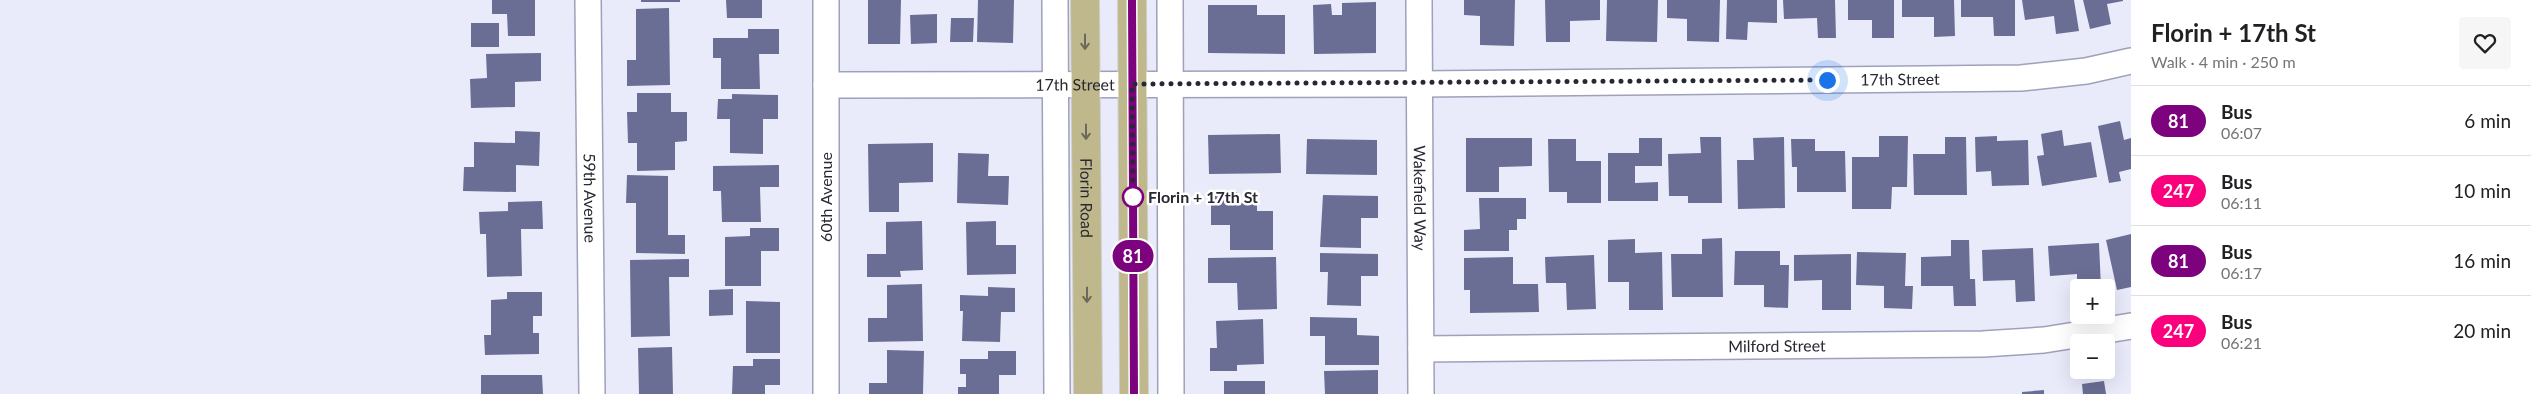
<!DOCTYPE html>
<html lang="en">
<head>
<meta charset="utf-8">
<style>
	body { margin:0; font-family:Lato,sans-serif; background:#f6f6f6; color:#202124; height:100vh; display:flex; flex-direction:column; font-size:19px; white-space:nowrap }
	* { box-sizing:border-box; margin:0 }
	p { font-size:16px; color:#757577 }
	.icon { flex:none; width:28px; height:28px; fill:none; stroke:currentColor; stroke-width:2; stroke-linecap:round; stroke-linejoin:round }
	.map { position:relative; flex:1; overflow:hidden }
	.side { display:flex; flex-direction:column; background:#fff; width:400px }
	.side>* { flex:none }
	.badge { padding:0 10px; border-radius:16px; font-size:18px; line-height:32px }
	.tools { position:absolute; left:2070px; top:279px; display:grid; gap:10px }
	.tools a { display:grid; place-items:center; width:45px; height:45px; border-radius:5px; background:#fff; box-shadow:0 5px 20px #0002; font-size:25px }
	.you { position:absolute; width:25px; height:25px; margin:-12px; border:4px solid #fff; border-radius:50%; background:#1a73e8; box-shadow:0 0 0 8px #1a73e833 }
	.map>.badge { position:absolute; translate:-50% -50%; box-shadow:0 0 0 2px #fff }
	.round { display:grid; place-items:center; flex:none; width:52px; height:52px; border-radius:5px; background:#f6f6f6 }
	.head { display:flex; align-items:center; justify-content:space-between; height:85px; padding:0 20px }
	h1 { font-size:24px; font-weight:700; line-height:38px }
	ul { padding:0; list-style:none }
	li { display:flex; align-items:center; gap:15px; height:70px; padding:0 20px; border-top:1px solid #e0e0e0 }
	li div { flex:1 }
	li b { display:block; font-size:19px }
	li em { font-style:normal }
	li .badge { min-width:55px; font-weight:700; text-align:center }
	main { display:flex; flex:1; min-height:0 }
	.map>svg:first-child { display:block }
	.building { fill:#6b6e94 }
	.lines { fill:none; stroke-linecap:round; stroke-linejoin:round }
	.street-casing { stroke:#9ea1ba; stroke-width:28 }
	.primary-casing { stroke:#cfd0d2; stroke-width:30 }
	.street { stroke:#fff; stroke-width:25 }
	.primary { stroke:#bfb88c; stroke-width:28 }
	.oneway { stroke:#6b695a }
	.line-casing { stroke:#fff; stroke-width:11 }
	.line { stroke:#7c027e; stroke-width:8 }
	.walk { stroke:#272832; stroke-width:5; stroke-dasharray:0 9 }
	.stop-dot { fill:#fff; stroke:#7c027e; stroke-width:2.5 }
	.labels { text-anchor:middle; stroke-width:5; stroke-linejoin:round; paint-order:stroke }
	.street-label { font-size:16px; fill:#272832; stroke:#fff }
	.stop-label { font-size:16px; font-weight:bold; fill:#272832; stroke:#fff; text-anchor:start }
</style>
</head>
<body>
<main>
<div class="map">
<svg width="2131" height="394" viewBox="0 0 2131 394">
	<rect width="100%" height="100%" fill="#e9ebfb"/>
	<g class="building">
		<path d="M492 0H535V36H508L507 14H492Z"/>
		<rect x="641" y="0" width="39" height="2"/>
		<path d="M726 0H762V18H727Z"/>
		<path d="M868 0H901L900 44H868Z"/>
		<path d="M978 0H1014L1013 43 977 42Z"/>
		<path d="M1464 0H1515L1514 46 1480 45V16L1464 15Z"/>
		<path d="M1545 0H1600V20L1570 21V42H1546Z"/>
		<path d="M1607 0H1658L1657 42 1606 41Z"/>
		<path d="M1667 0H1720L1719 42 1687 41V19L1667 18Z"/>
		<path d="M1727 0H1777V23L1748 22 1747 40 1726 39Z"/>
		<path d="M1783 0H1835L1836 38H1818L1817 18 1784 19Z"/>
		<path d="M1848 0H1894V38H1872V20H1848Z"/>
		<path d="M1902 0H1954L1955 36 1934 37V17H1902Z"/>
		<path d="M1961 0H2015V36H1994L1993 17H1961Z"/>
		<path d="M2022 0H2074L2079 31 2056 34 2054 16 2025 20Z"/>
		<path d="M2083 0H2123V1L2107 4 2111 24 2090 29Z"/>
		<path d="M1376 2V53L1314 54 1313 5 1331 4 1332 15H1342V3Z"/>
		<path d="M1208 5H1257V15H1285V54L1208 53Z"/>
		<path d="M669 8 670 85 627 86V60H636V9Z"/>
		<path d="M937 14V43L911 44 910 15Z"/>
		<path d="M951 18H974L973 42H950Z"/>
		<rect x="471" y="23" width="28" height="24"/>
		<path d="M748 29H779V54H759L760 89H721V58H713V38H748Z"/>
		<path d="M541 53V81L515 82V107L471 108 470 79 487 78 486 54Z"/>
		<path d="M637 93H671V112H687V141L675 142V170L637 171V143H628L627 112H637Z"/>
		<path d="M732 94 778 95V119H763V154L730 153V119H717L718 99H732Z"/>
		<path d="M2120 121 2124 140 2131 138V169L2119 172 2121 181 2109 183 2098 126Z"/>
		<path d="M2062 130 2064 146 2091 142 2097 177 2042 186 2037 156 2044 155 2041 134Z"/>
		<path d="M515 131 540 132 539 166 516 165V192L463 191 464 167H474V142L515 143Z"/>
		<path d="M1280 134 1281 173 1209 174 1208 135Z"/>
		<path d="M1879 136H1908L1907 187H1892L1891 209H1852V157H1879Z"/>
		<path d="M1997 136V141L2028 140 2029 185 1992 186 1991 171 1976 172 1975 137Z"/>
		<path d="M1700 137H1721L1722 203H1688V196H1669L1668 154 1701 153Z"/>
		<path d="M1784 137 1785 208 1738 209 1737 160H1754L1753 138Z"/>
		<path d="M1945 137H1966L1967 195H1914L1913 154H1945Z"/>
		<path d="M1466 138H1532V166L1499 167V192H1466Z"/>
		<path d="M1639 138H1662V166H1635V183L1658 182V201H1608V153H1639Z"/>
		<path d="M1307 139 1377 140V175L1306 174Z"/>
		<path d="M1548 139H1576V161H1601V203H1567V192H1549Z"/>
		<path d="M1791 139H1815V151H1845L1846 192H1797V167H1792Z"/>
		<path d="M933 143V182L899 183V212H869L868 144Z"/>
		<path d="M958 153 989 154 988 176H1009L1008 205 957 203Z"/>
		<path d="M779 165V187H760L761 222H722L721 191H713V166Z"/>
		<path d="M627 175 668 176V235H685V254L636 253V203H626Z"/>
		<path d="M1211 192H1237V203H1257V211H1273V250H1230V225H1211Z"/>
		<path d="M1323 195 1378 196V218H1361V248L1320 247Z"/>
		<path d="M1479 198H1526V219H1517V230H1509V251H1464V230L1480 229Z"/>
		<path d="M542 201 543 229H521L522 276 487 277 486 234H480L479 212 508 211V202Z"/>
		<path d="M922 221 923 270 900 271 901 277H867V254H886V222Z"/>
		<path d="M996 221V245H1016V274L967 275 966 222Z"/>
		<path d="M750 228H779V251H761V286H725V237L750 236Z"/>
		<path d="M2131 234V287L2117 290 2106 240Z"/>
		<path d="M1722 238 1723 297H1672L1671 254H1702V239Z"/>
		<path d="M1635 239V253L1662 252 1663 310H1629V282H1608V240Z"/>
		<path d="M1951 240H1969L1970 279H1975L1976 306H1954L1953 286H1921V257L1951 256Z"/>
		<path d="M2099 243 2101 288H2077V274L2050 276 2048 246Z"/>
		<path d="M2033 248 2035 301 2016 302 2015 280 1983 281 1982 250Z"/>
		<path d="M1735 251H1780V265H1789L1788 308 1764 307V285H1734Z"/>
		<path d="M1857 252 1906 253 1905 286H1913L1912 309 1884 308V286L1856 285Z"/>
		<path d="M1320 253 1378 254V276H1361V306L1327 305 1328 272H1320Z"/>
		<path d="M1851 254V310H1822V280L1794 281V255Z"/>
		<path d="M1594 255 1596 309 1567 310 1566 283H1546L1545 257Z"/>
		<path d="M1276 257 1277 309 1238 310 1237 283H1208V258Z"/>
		<path d="M1513 257V284H1538L1539 312 1470 313V290H1464V258Z"/>
		<path d="M689 259V277H669L670 336 631 337 630 260Z"/>
		<path d="M922 284 923 341 868 342V318H887V285Z"/>
		<path d="M988 287 1015 288V312H1001L1000 342 962 341 963 311H960V295L988 296Z"/>
		<path d="M733 289V315L709 316V290Z"/>
		<path d="M507 292H542V316H533V333H539V354L485 355 484 335H491V300L507 299Z"/>
		<path d="M746 301 780 302V353H746Z"/>
		<path d="M1310 317 1357 318V335L1379 336V365H1325V336H1310Z"/>
		<path d="M1263 319 1264 364 1237 365V371H1210V348H1217L1216 321Z"/>
		<path d="M672 347 673 394H639L638 348Z"/>
		<path d="M887 350 924 351 923 394H869V383H887Z"/>
		<path d="M988 351H1016V375H999V394H958V387H966V374H960V359H988Z"/>
		<path d="M753 359H780V385H765V394H732L733 366H753Z"/>
		<path d="M1378 370V394H1325L1324 371Z"/>
		<path d="M481 375H542L543 394H481Z"/>
		<rect x="1224" y="381" width="41" height="13"/>
		<path d="M2104 381 2106 394H2083L2082 384Z"/>
		<path d="M2044 390V394H2022V392Z"/>
	</g>
	<g class="lines">
		<g class="street-casing">
			<g id="street">
				<path id="s1" d="M588 0 592 394"/>
				<path d="M826 0V394"/>
				<path d="M1055 0 1057 394"/>
				<path d="M1170 0 1171 394"/>
				<path id="s2" d="M1419 0 1421 394"/>
				<path id="s3" d="M826 85 1420 84 2021 78 2086 71 2131 61"/>
				<path id="s4" d="M1421 349 1983 344 2044 340 2131 326"/>
			</g>
		</g>
		<g class="primary-casing">
			<g id="primary">
				<path id="s5" d="M1085 0 1088 394"/>
				<path d="M1132 0 1134 394"/>
			</g>
		</g>
		<use href="#street" class="street"/>
		<use href="#primary" class="primary"/>
	</g>
	<defs><path id="oneway-shaft" d="M-6 0H5M1.5-3L5.5 0L1.5 3" fill="none" stroke-width="1.6" stroke-linecap="round" stroke-linejoin="round" transform="scale(1.25)"/></defs>
	<g class="oneway">
		<use href="#oneway-shaft" transform="translate(1085 42) rotate(90)"/>
		<use href="#oneway-shaft" transform="translate(1086 132) rotate(90)"/>
		<use href="#oneway-shaft" transform="translate(1087 295) rotate(90)"/>
	</g>
	<g class="lines">
		<g class="line-casing">
			<path id="line" d="M1132 0 1134 394"/>
		</g>
		<use href="#line" class="line"/>
		<path class="walk" d="M1133 197V202L1132 84 1827 80"/>
	</g>
	<circle class="stop-dot" cx="1133" cy="197" r="10"/>
	<g class="labels">
		<g class="street-label">
			<text dy="6" stroke="none"><textPath href="#s3" startOffset="1074">17th Street</textPath></text>
			<text dy="6" stroke="none"><textPath href="#s3" startOffset="249">17th Street</textPath></text>
			<text dy="6" stroke="none"><textPath href="#s1" startOffset="198">59th Avenue</textPath></text>
			<text transform="translate(826 197) rotate(-90)" y="6">60th Avenue</text>
			<text dy="6" stroke="none"><textPath href="#s5" startOffset="198">Florin Road</textPath></text>
			<text dy="6" stroke="none"><textPath href="#s2" startOffset="198">Wakefield Way</textPath></text>
			<text dy="6" stroke="none"><textPath href="#s4" startOffset="356">Milford Street</textPath></text>
		</g>
		<g class="stop-label">
			<text x="1148" y="203">Florin + 17th St</text>
		</g>
	</g>
</svg>
<div class="tools">
<a>+</a>
<a>−</a>
</div>
<div class="you" style="left:1827px;top:80px"></div>
<b class="badge" style="left:1133px;top:256px;background:#7c027e;color:#fff">81</b>
</div>
<section class="side">
<div class="head"><div><h1>Florin + 17th St</h1><p>Walk · 4 min · 250 m</p></div><a class="round"><svg class="icon" aria-label="heart" viewBox="0 0 24 24"><path d="M12 20l-8-8c-3-5 5-10 8-4 3-6 11-1 8 4z"/></svg></a></div>
<ul>
<li><span class="badge" style="background:#7c027e;color:#fff">81</span><div><b>Bus</b><p>06:07</p></div><em>6 min</em></li>
<li><span class="badge" style="background:#fa007d;color:#fff">247</span><div><b>Bus</b><p>06:11</p></div><em>10 min</em></li>
<li><span class="badge" style="background:#7c027e;color:#fff">81</span><div><b>Bus</b><p>06:17</p></div><em>16 min</em></li>
<li><span class="badge" style="background:#fa007d;color:#fff">247</span><div><b>Bus</b><p>06:21</p></div><em>20 min</em></li>
</ul>
</section>
</main>
</body>
</html>
